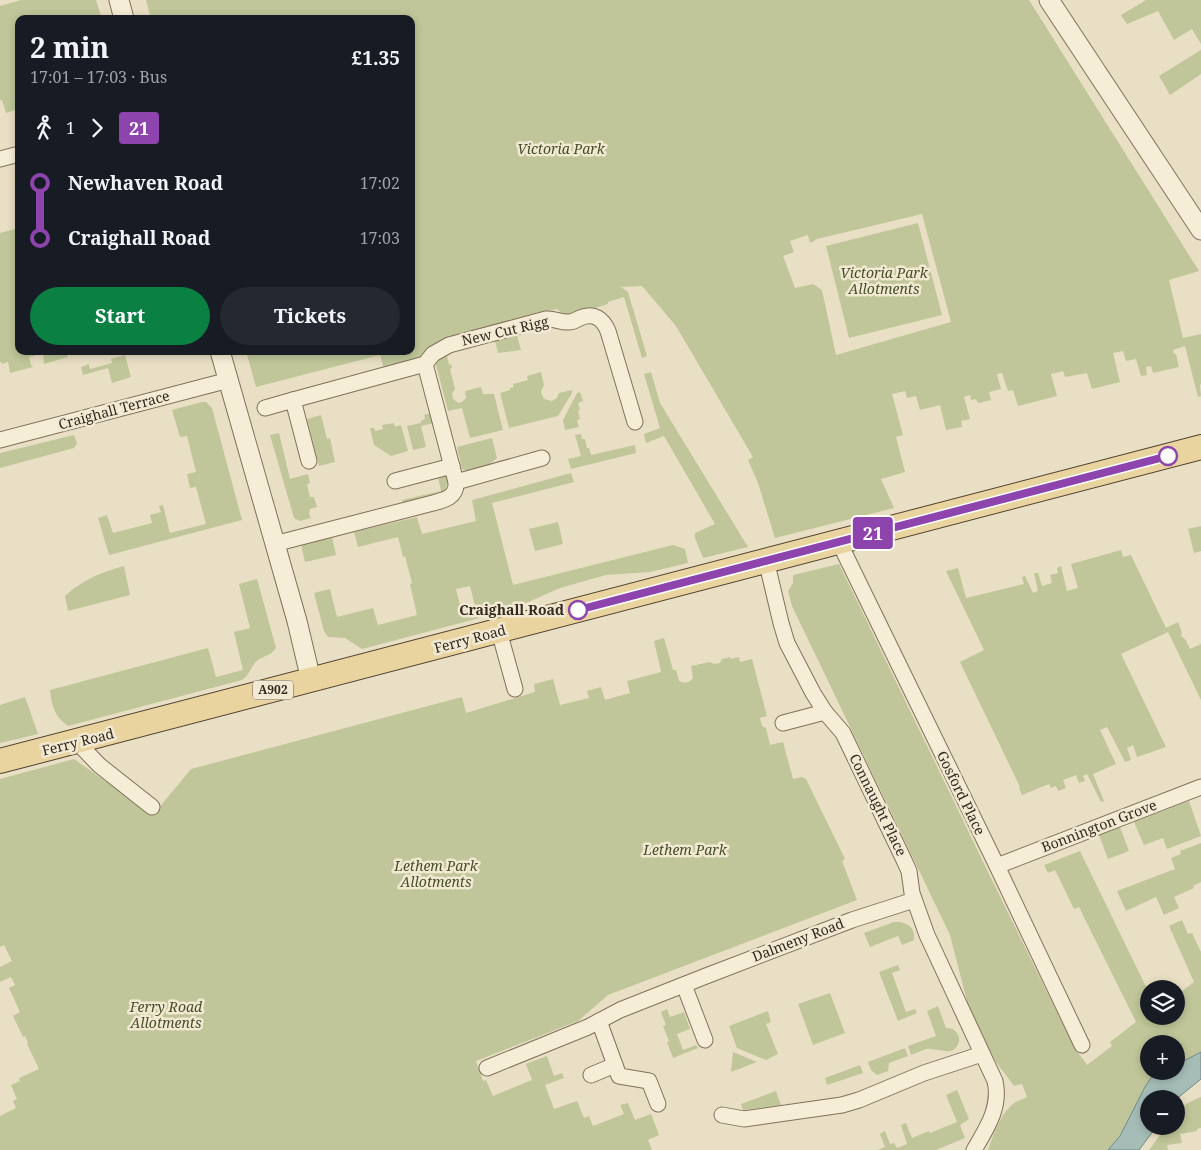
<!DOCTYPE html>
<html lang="en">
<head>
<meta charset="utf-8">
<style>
	body { margin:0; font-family:"Noto Serif",serif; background:#242831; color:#f1f3f6; height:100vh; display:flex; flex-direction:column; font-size:19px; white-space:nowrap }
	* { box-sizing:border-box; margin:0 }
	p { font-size:16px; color:#9ea1a6 }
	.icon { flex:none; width:28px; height:28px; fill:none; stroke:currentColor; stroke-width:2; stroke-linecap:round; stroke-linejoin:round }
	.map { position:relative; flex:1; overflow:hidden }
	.drawer { position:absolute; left:15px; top:15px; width:400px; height:340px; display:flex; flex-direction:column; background:#171b24; border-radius:10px; box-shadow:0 2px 8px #0003 }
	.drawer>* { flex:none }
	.badge { padding:0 10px; border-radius:4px; font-size:18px; line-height:32px }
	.controls { position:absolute; left:1140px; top:980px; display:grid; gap:10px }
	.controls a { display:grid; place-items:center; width:45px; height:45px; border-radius:50%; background:#171b24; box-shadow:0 2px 8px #0003; font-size:25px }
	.map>.badge { position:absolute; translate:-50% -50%; box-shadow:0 0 0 2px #fff }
	.legs { display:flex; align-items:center; gap:8px; height:55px; padding:0 15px; font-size:16px }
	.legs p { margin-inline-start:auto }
	.summary { display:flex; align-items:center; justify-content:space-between; height:85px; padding:0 15px }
	h1 { font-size:28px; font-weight:700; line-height:38px }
	.button { display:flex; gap:10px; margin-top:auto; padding:10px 15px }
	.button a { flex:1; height:58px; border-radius:30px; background:#0b8043; color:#fff; font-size:20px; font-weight:700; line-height:58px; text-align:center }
	.button a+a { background:#242831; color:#f1f3f6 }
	ul { padding:0 15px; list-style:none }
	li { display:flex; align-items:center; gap:18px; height:55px; font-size:19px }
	li i { display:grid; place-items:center; width:8px; height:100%; margin:0 6px; background:currentColor }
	li i::after { content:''; width:12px; height:12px; margin:-6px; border:4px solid; border-radius:50%; background:#171b24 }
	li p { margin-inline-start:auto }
	li:first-child i { background:linear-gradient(#0000 50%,currentColor 0) }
	li:last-child i { background:linear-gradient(currentColor 50%,#0000 0) }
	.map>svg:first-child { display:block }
	.green { fill:#c0c699; fill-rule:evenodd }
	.water { fill:#a6bdb7; stroke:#6d8a84 }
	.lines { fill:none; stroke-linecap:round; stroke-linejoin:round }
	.minor-casing { stroke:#82715c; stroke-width:17 }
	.tertiary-casing { stroke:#82715c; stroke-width:21 }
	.primary-casing { stroke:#504030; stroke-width:26 }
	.minor { stroke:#f5edd6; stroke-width:15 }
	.tertiary { stroke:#f5edd6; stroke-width:19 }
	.primary { stroke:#e9d49f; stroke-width:24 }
	.line-1-casing { stroke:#fff; stroke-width:11 }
	.line-1 { stroke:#8e44ad; stroke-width:8 }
	.stop-1-dot { fill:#fff; stroke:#8e44ad; stroke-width:2.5 }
	.labels { text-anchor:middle; stroke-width:5; stroke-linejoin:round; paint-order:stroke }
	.shield { fill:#f2e9d3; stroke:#6d6355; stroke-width:1 }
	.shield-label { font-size:12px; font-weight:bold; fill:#34291f }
	.park-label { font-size:14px; font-style:italic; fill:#444e27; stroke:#f2e9d3 }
	.street-label { font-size:14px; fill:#34291f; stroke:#f2e9d3 }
	.stop-label { font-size:14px; font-weight:bold; fill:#34291f; stroke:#f2e9d3; text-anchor:end }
</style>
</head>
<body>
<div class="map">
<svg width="1201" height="1150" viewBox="0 0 1201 1150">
	<rect width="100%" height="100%" fill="#e9dfc4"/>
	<g class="green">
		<path d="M21 0H96L102 19H19V109L6 113 2 100H0V6Z"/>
		<path d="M146 0H1029L1199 271 1169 280 1183 338 1201 334V384L1200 385 1201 396 1198 397 1185 346 1173 350 1174 354H1176L1179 367 1153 373 1151 366 1146 367 1147 375 1141 376 1136 359 1126 361 1123 351 1113 353 1120 382 1092 389 1087 373 1065 377 1063 371 1051 374 1057 396 1018 406 1013 390 1008 391 1002 373 997 374 1001 389 989 392 991 400 979 403H978L976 399 971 400 970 395 964 397 970 419 961 421 962 427 946 430 940 405 920 410 916 396 907 398 905 391 892 394 903 435 896 437 905 472 881 479 894 508 775 538 758 483 748 460 753 457 676 326 642 286 621 287 628 292 647 356 642 358 624 297 608 302V304L566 317 557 309 474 330C455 351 411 363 384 369L380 355 256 387 246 351H411V19H151ZM922 214 951 322 836 355 822 290 813 284 795 288 783 256 794 252 790 241 808 235 810 243 817 239Z"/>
		<path d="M1146 0H1201V44L1192 29 1174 40 1158 11 1127 24 1121 15Z"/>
		<path d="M1201 50V74L1170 95 1159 76Z"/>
		<path d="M918 223 942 315 849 338 826 246Z"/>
		<path d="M19 228V351H65L68 357 44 364 43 353 29 357 31 365 33 367 10 373 8 362 2 364 0 361V233Z"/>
		<path d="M516 332 521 350 498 353 494 337Z"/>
		<path d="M446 351 449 365 451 364 452 368 450 369 455 389 452 394 453 399 458 403 462 402 466 398 465 391 481 387 483 394H494L503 430 470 438 462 408 448 411 435 361Z"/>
		<path d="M125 355 131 377 112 383 108 368 83 375 81 367 89 364 90 369 112 363 111 359Z"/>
		<path d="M541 372 544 385 541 392 544 399 552 401 557 398 559 393 572 390V393L558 416 509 428 500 393 510 390V388L514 387 513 384 528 380 527 376Z"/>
		<path d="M651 372 660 403 748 547 703 558 695 538V533L715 524 664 436 646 443 644 434 660 428 644 374Z"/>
		<path d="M580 392 583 401 578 403 580 410 578 411 580 419 577 420 579 427 565 430 563 420 577 393Z"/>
		<path d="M202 402H206L212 408 242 520 109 555 98 518 107 515 113 533 152 523 150 515 161 512 159 506 163 505 170 533 206 524 196 487 190 488 187 474 196 472 187 436 180 437 172 410Z"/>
		<path d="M432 413 434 423 421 426 426 447 413 450 407 426 421 423V421L425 419 424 415Z"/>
		<path d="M321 415 327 439 330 438 335 462 319 466 307 419Z"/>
		<path d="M394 423 395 427 401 425 408 451 391 456 374 445 370 428H374L375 431 383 429 382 425Z"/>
		<path d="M279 433 290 479 308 474 310 483 307 484 310 497H314L317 507 310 509 309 514 311 518 300 521 294 518 270 435Z"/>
		<path d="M581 434 582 439H585L587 448H589L591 455 635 445 636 453 571 469 568 459 581 456 575 435Z"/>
		<path d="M74 435 77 443 74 448 0 468V453Z"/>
		<path d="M492 438 497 458C488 466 474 475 462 469L457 447Z"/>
		<path d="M437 472 450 474 444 493 403 503 402 500 441 491Z"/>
		<path d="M571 473 574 482 492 503 513 585 673 545 685 549 688 563 650 572 606 575 560 588 510 610 362 649 345 638 328 637 324 631 314 593 330 589 337 617 373 608 378 625 417 615 410 584 412 583 405 556 403 557 398 537 358 547 354 532 417 517 422 534 476 521 472 500ZM470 586 475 606 461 609 456 589Z"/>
		<path d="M558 522 563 544 535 551 529 529Z"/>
		<path d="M1201 526V551L1194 553 1188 529Z"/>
		<path d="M332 537 336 555 305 562 301 544Z"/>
		<path d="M1121 550 1123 557 1131 555 1166 628 1178 622 1182 632 1181 636 1185 639 1190 649 1201 644V700L1168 632 1121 654 1166 747 1137 757 1133 745 1127 748 1131 760 1125 762 1107 727 1100 730 1116 764 1093 774 1104 801 1101 802 1087 774 1083 776 1085 781 1079 783 1076 775 1063 780 1066 788 1058 791 1056 786 1051 788 1049 784 1022 795 1019 788 1020 787 960 662 984 650 946 571 958 568 966 598 1024 584 1022 577 1025 576 1033 593 1038 591 1034 573H1038L1042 586 1052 583 1050 575 1058 573 1057 568 1061 566 1067 591 1078 588 1071 564Z"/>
		<path d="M839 564 989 874 1074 1047 1087 1065 1112 1046 1110 1042 1136 1022 1079 907 1074 909 1055 870 1048 873 1044 865 1080 851 1149 993V1016H1176V996L1194 982 1169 926 1182 920 1188 934 1192 933 1201 952V1052L1176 1065V1044H1149V1071H1163L1151 1078 1145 1087 1120 1136 1108 1150H988C994 1134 1001 1111 1016 1102 1020 1100 1024 1099 1027 1097L1022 1084 1014 1086 993 1058 969 1009 950 935 792 606 788 591 793 583V575Z"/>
		<path d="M124 566 130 595 68 611 65 596C84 579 100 573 124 566Z"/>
		<path d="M257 579 276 648C271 656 265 655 258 660 251 665 250 675 242 680L68 726C54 716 52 706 50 690L208 648 216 677 243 670 234 632 250 628 239 584Z"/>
		<path d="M664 638 673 670H676L679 681C685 684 689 683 693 678L691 666 710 662 714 664 720 663 722 659 730 657 731 659 739 657 740 662 752 659 767 716 760 718 762 726 766 728 770 745 783 742 793 779 802 777 806 779 845 859 842 861 857 900 608 995 578 1021 476 1061 483 1081 486 1080 493 1096 532 1080 526 1064 547 1056 554 1076 562 1073 564 1078 545 1085 554 1109 577 1101 584 1118 589 1116 593 1126 624 1114 620 1105 628 1103 635 1120 651 1114 659 1135 648 1140 652 1150H0V1116L16 1108 13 1101 17 1099 11 1085 20 1081 19 1078 39 1069 27 1044 28 1043 25 1036 23 1037 13 1016 20 1012 9 988 15 985 11 977 0 982V967L12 961 4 945 0 947V779L74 759 153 815 191 769 462 697 466 713 535 692 534 684 553 679 560 705 589 698 587 691 601 687 605 700 630 693 627 681 661 672 654 641Z"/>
		<path d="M25 697 38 734 0 743V705Z"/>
		<path d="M1189 801 1201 836 1167 849 1163 838 1144 845 1134 822Z"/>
		<path d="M1120 827 1129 851 1108 859 1099 835Z"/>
		<path d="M1201 843V882L1193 886 1194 888 1174 897 1179 908 1164 915 1156 897 1126 911 1117 891 1175 869 1171 858 1181 854 1180 851Z"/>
		<path d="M894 922C906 921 916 927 914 940L902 945 898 936 870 947 864 933Z"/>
		<path d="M898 965 900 970 892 973 906 1012 915 1009 917 1013 898 1021 879 972Z"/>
		<path d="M830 993 845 1033 813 1045 798 1004Z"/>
		<path d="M938 1006 946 1028C951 1028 954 1029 957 1033 959 1036 960 1040 958 1044 952 1058 937 1047 926 1049 921 1051 916 1053 911 1055L908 1046 936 1036 927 1011Z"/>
		<path d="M667 1009 670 1017 684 1012 690 1029 677 1034 683 1050 696 1045 698 1048 673 1058 667 1042 669 1041 663 1026 666 1025 661 1012Z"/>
		<path d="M768 1011 771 1022 766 1024 778 1054 766 1060 737 1048 729 1026Z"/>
		<path d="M905 1048 908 1056 889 1063 888 1071 877 1075 871 1070 868 1062Z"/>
		<path d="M733 1052 757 1062 731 1072Z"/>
		<path d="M860 1065 863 1073 827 1085 825 1078Z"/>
		<path d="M957 1090 969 1119 960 1125 965 1138 936 1150H877L885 1147 880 1134 885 1131 890 1144 894 1143 897 1148 907 1144 901 1125 906 1123 912 1138 929 1131 930 1133 957 1122 946 1095Z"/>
		<path d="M776 1091 781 1105 743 1110 741 1104Z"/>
		<path d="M1201 1097V1128L1197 1129V1131L1180 1134 1182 1143 1167 1145 1168 1150H1149L1167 1126H1176C1176 1108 1184 1104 1201 1097Z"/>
	</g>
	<path class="water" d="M1201 1052V1079L1180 1096 1176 1101V1099H1149V1126H1157L1139 1150H1108L1120 1136 1145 1087 1151 1078 1163 1071H1176V1065Z"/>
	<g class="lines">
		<g class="minor-casing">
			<g id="minor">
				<path d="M0 159 19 154"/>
				<path d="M265 408 293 400"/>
				<path d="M0 440 229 380"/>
				<path d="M309 461 293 400 425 364"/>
				<path d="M395 481 452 466"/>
				<path d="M456 482 542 458"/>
				<path d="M839 542 997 866 1082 1045"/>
				<path d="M274 544 433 503C445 500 457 497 456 482L425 364 433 354 449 345 546 319C554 318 561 323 569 322 573 322 576 320 580 318 594 312 603 319 608 331L635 422"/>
				<path d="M766 560 781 623 787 643 813 693 825 712 843 733 903 858 909 871 912 893 927 935 995 1081C1001 1107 987 1128 974 1150"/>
				<path d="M499 631 515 689"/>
				<path d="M783 723 825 712"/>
				<path d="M77 742 99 765 152 807"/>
				<path d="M997 866 1201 787"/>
				<path d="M684 985 705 1040"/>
				<path d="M615 1065 619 1076 649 1081 658 1104"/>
				<path d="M487 1068 588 1027 620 1010 706 976 852 920 914 900"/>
				<path d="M591 1075 615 1065 599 1021"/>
				<path d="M722 1115 744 1119 842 1105 859 1100 924 1073 982 1054"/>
			</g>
		</g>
		<g class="tertiary-casing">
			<g id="tertiary">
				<path d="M119 0 124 19"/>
				<path d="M1049 0 1201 230"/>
				<path d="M220 351 297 621 311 680"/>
			</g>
		</g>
		<g class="primary-casing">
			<path id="primary" d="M0 761 1201 447"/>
		</g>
		<use href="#minor" class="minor"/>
		<use href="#tertiary" class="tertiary"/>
		<use href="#primary" class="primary"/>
	</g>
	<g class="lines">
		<g class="line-1-casing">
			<path id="line-1" d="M578 610 1168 456"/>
		</g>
		<use href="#line-1" class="line-1"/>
	</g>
	<g class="stop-1-dot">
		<circle cx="1168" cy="456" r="9"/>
		<circle cx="578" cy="610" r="9"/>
	</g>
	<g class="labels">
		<rect class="shield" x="253" y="680.5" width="40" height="19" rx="4"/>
		<g class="shield-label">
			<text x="273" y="694">A902</text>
		</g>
		<g class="park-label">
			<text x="561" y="154">Victoria Park</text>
			<text x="884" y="278">Victoria Park<tspan x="884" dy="16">Allotments</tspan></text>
			<text x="685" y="855">Lethem Park</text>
			<text x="436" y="871">Lethem Park<tspan x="436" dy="16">Allotments</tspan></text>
			<text x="166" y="1012">Ferry Road<tspan x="166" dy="16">Allotments</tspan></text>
		</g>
		<g class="street-label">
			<text transform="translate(505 331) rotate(-13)" y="5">New Cut Rigg</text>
			<text transform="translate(114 410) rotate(-15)" y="5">Craighall Terrace</text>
			<text transform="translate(470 639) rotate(-15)" y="5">Ferry Road</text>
			<text transform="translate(78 742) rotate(-14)" y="5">Ferry Road</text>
			<text transform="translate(961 793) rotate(64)" y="5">Gosford Place</text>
			<text transform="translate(878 805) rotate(64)" y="5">Connaught Place</text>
			<text transform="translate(1099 826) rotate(-21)" y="5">Bonnington Grove</text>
			<text transform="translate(798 940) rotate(-21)" y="5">Dalmeny Road</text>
		</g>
		<g class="stop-label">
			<text x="564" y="615">Craighall Road</text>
		</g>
	</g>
</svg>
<div class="controls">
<a><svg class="icon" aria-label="layers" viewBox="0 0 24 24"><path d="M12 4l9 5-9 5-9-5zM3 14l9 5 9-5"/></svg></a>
<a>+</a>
<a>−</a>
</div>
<b class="badge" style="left:873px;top:533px;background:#8e44ad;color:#fff">21</b>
<section class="drawer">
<div class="summary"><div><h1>2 min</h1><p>17:01 – 17:03 · Bus</p></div><b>£1.35</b></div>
<div class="legs"><svg class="icon" aria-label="walk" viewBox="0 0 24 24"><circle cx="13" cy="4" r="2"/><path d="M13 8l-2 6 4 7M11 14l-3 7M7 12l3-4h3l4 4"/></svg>1<svg class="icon" aria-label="forward" viewBox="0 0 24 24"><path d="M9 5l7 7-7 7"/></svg><b class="badge" style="background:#8e44ad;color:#fff">21</b></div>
<ul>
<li><i style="color:#8e44ad"></i><b>Newhaven Road</b><p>17:02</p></li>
<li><i style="color:#8e44ad"></i><b>Craighall Road</b><p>17:03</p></li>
</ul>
<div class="button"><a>Start</a><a>Tickets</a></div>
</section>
</div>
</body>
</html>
